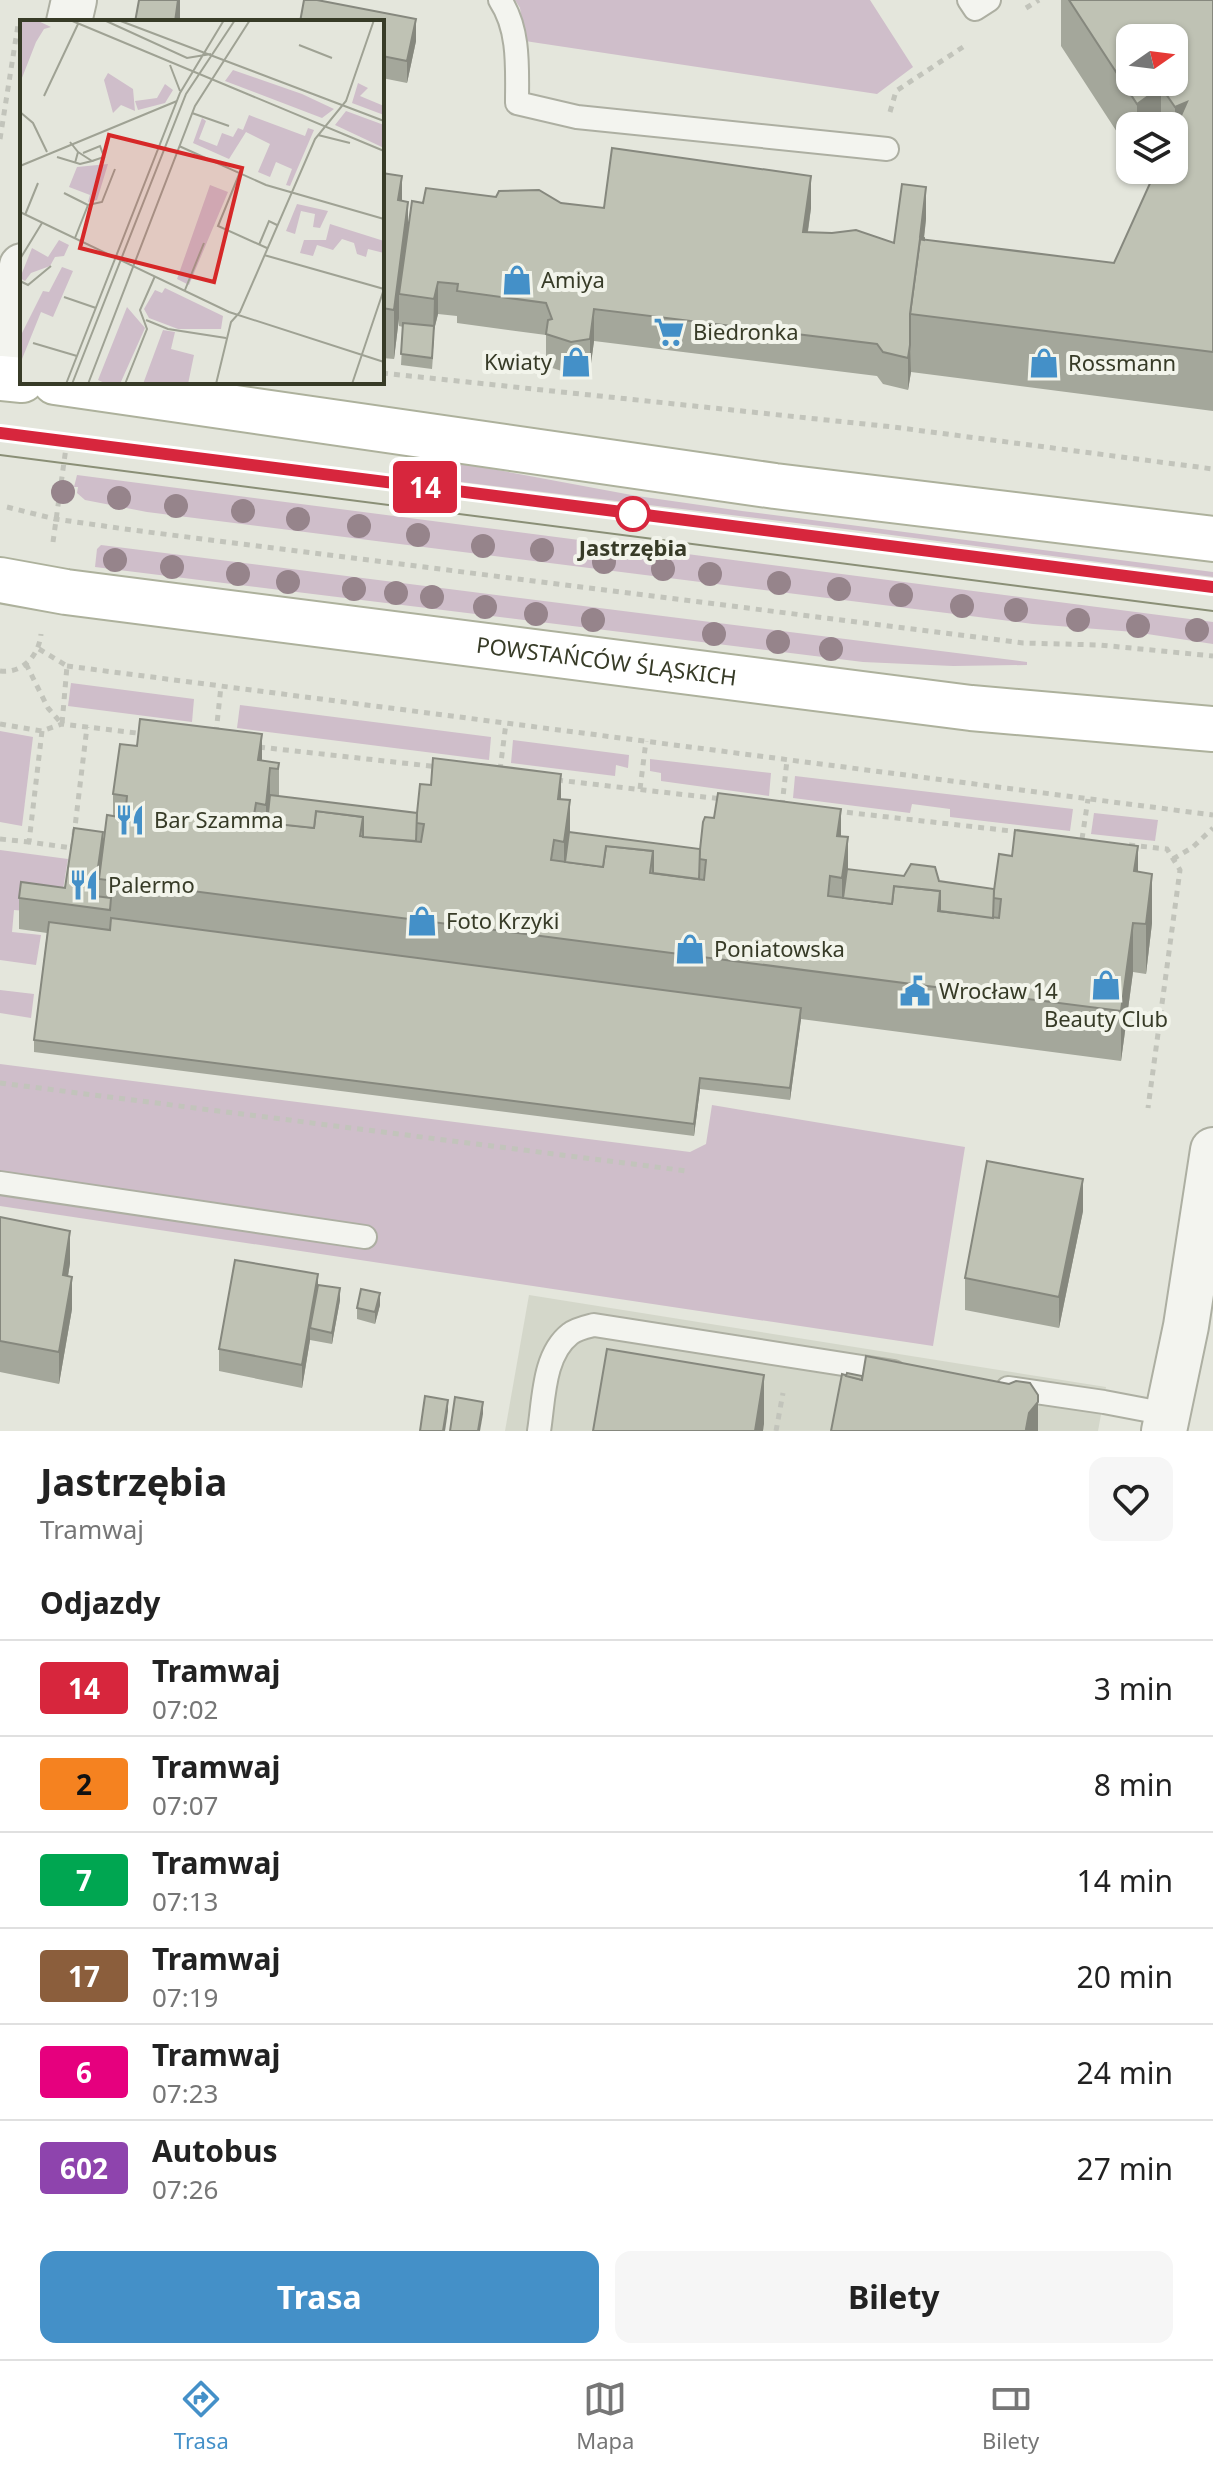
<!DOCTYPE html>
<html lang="pl">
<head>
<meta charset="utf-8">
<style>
	body { margin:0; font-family:"Noto Sans",sans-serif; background:#f6f6f6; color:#222; height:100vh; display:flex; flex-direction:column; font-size:30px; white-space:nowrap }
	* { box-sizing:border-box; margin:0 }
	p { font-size:26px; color:#767676 }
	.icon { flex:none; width:44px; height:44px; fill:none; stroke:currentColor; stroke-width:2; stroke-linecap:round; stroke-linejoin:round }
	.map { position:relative; height:1431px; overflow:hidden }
	.details { display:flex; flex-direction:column; background:#fff; flex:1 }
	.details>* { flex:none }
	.badge { padding:0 16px; border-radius:6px; font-size:28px; line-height:52px }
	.needle { width:52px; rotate:76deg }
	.buttons { position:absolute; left:1116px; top:24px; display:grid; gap:16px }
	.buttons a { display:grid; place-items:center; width:72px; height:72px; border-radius:16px; background:#fff; box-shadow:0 2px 6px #0004; font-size:40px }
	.map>.badge { position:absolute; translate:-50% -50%; box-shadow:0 0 0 4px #fff }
	h2 { padding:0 40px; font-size:30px; line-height:72px }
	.round { display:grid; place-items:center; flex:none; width:84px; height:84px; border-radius:16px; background:#f6f6f6 }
	.summary { display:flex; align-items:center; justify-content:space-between; height:136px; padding:0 40px }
	h1 { font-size:38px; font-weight:700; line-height:60px }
	.primary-button { display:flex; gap:16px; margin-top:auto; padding:16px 40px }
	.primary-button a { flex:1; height:92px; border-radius:16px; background:#4490c8; color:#fff; font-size:32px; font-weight:700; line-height:92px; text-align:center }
	.primary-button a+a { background:#f6f6f6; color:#222 }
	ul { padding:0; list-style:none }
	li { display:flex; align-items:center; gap:24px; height:96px; padding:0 40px; border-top:2px solid #e0e0e0 }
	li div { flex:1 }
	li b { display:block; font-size:30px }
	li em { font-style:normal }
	li .badge { min-width:88px; font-weight:700; text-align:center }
	.tabs { display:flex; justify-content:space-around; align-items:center; height:112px; border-top:2px solid #e0e0e0; background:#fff; font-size:22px; color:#767676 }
	.tabs a { display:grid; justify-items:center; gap:4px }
	.tabs .active { color:#4490c8 }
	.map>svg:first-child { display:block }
	.built { fill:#d4d7ca }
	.green { fill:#cfbeca }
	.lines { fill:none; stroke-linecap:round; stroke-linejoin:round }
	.service-casing { stroke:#adafa2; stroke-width:26 }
	.minor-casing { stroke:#adafa2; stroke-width:48 }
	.primary-casing { stroke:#adb19c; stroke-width:48 }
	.path { stroke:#c2c4bb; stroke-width:5; stroke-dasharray:6 6; stroke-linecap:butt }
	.service { stroke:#f3f4ef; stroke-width:22 }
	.minor { stroke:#f3f4ef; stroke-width:44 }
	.primary { stroke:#fff; stroke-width:44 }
	.tram { stroke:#8a8f76; stroke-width:2 }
	.tree { fill:#96848b }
	.wall { fill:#a4a79b }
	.shaded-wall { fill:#86887e }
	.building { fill:#bfc2b4; stroke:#86887e; stroke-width:2; fill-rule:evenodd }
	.line-casing { stroke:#fff; stroke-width:18 }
	.line { stroke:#d7263d; stroke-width:12 }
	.stop-dot { fill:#fff; stroke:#d7263d; stroke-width:4 }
	.labels { text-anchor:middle; stroke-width:8; stroke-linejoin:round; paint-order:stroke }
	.poi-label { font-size:22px; fill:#373b27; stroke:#f2f4eb; text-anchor:start }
	.stop-label { font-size:22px; font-weight:bold; fill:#373b27; stroke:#f2f4eb }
	.street-label { font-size:22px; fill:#373b27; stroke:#f2f4eb }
	.inset-road { fill:none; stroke:#9fa294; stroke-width:2 }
	.view { fill:#d62828; fill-opacity:0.15; stroke:#d62828; stroke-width:4 }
	.inset-edge { fill:none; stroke:#373b27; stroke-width:4 }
</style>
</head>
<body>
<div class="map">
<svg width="1213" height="1431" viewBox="0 0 1213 1431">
	<rect width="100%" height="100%" fill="#e4e6dc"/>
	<path class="built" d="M529 1295 1106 1387 1098 1431H505Z"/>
	<g class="green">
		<path d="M515 0H870L913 67 877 94 525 41 520 8Z"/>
		<path d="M455 462 637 496 742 511 1213 572V577L853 530 453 481Z"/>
		<path d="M77 475 1213 622V644L1134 632 1033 624 147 512 85 500 77 493 78 487H74Z"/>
		<path d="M101 545 1027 662V665L953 666 863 662 95 567 97 549Z"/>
		<path d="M71 683 194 699 192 722 68 706Z"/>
		<path d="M240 705 491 737 489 760 237 728Z"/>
		<path d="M0 731 33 737 22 826 0 822Z"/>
		<path d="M513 740 629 755 628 768 616 765 615 776 511 763Z"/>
		<path d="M650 759 771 773 769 796 661 781V773L650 771Z"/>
		<path d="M795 776 1073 809 1070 831 950 817V809L912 804 910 813 793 798Z"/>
		<path d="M1094 813 1158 820 1155 841 1091 834Z"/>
		<path d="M0 850 68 859 59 914 14 910 12 932 41 935 36 965 0 960Z"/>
		<path d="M0 990 34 994 31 1018 0 1013Z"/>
		<path d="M0 1064 690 1152 706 1144 712 1105 965 1147 933 1346 0 1206Z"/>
	</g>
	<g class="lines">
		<g class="service-casing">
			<g id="service">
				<path d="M500 0C520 30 517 69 517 103L577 117 887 149"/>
				<path d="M969 0 975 9 989 0"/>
				<path d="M0 1183 365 1237"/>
				<path d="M1008 1388 1104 1402 1167 1414"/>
				<path d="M539 1431C544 1400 543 1355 570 1334 576 1329 586 1327 594 1325L894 1372"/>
			</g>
		</g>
		<g class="minor-casing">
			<g id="minor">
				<path d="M69 22 74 0"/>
				<path d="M0 373 22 266"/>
				<path d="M1164 1431 1186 1326 1213 1150"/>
			</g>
		</g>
		<g class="primary-casing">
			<g id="primary">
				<path d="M0 378 22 380"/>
				<path d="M55 382 775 486 1213 539"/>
				<path id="s1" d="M0 580 66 592 971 708 1213 729"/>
			</g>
		</g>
		<g class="path">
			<path d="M1026 8 1039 0"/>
			<path d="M890 112 896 91 966 45"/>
			<path d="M0 139 18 25"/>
			<path d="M382 373 893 427 1213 469"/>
			<path d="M7 507 55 519 132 530 1023 643 1100 645 1213 656"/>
			<path d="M53 542 68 433"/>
			<path d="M39 649 67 666 62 724"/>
			<path d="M26 664 48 708 61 723"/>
			<path d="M67 666 1213 815"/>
			<path d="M0 671C23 674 39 655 41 634"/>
			<path d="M0 724 42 731 62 724 145 734"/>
			<path d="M42 731 29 842 72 848 73 844"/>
			<path d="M216 733 221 686"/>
			<path d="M259 747 439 767"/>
			<path d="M500 770 506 723"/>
			<path d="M557 780 722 799"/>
			<path d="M640 789 646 741"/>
			<path d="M782 806 787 760"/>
			<path d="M835 811 1020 832"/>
			<path d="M74 835 87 727"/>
			<path d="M0 839 29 842"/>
			<path d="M1082 839 1088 799"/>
			<path d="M1129 845 1167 849 1180 870 1148 1108"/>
			<path d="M1173 859 1193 847 1213 828"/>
			<path d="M0 1083 687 1171"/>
			<path d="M776 1431 783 1393"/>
		</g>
		<use href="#service" class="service"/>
		<use href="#minor" class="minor"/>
		<use href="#primary" class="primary"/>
		<g class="tram">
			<path d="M0 433 1213 587"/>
			<path d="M0 455 1213 611"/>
		</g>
	</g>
	<g class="tree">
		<circle cx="63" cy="492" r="12"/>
		<circle cx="119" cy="498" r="12"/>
		<circle cx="176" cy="506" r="12"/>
		<circle cx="243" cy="511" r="12"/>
		<circle cx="298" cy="519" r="12"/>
		<circle cx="359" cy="526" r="12"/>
		<circle cx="418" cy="535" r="12"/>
		<circle cx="483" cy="546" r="12"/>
		<circle cx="542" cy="550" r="12"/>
		<circle cx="115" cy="560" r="12"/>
		<circle cx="604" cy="562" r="12"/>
		<circle cx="172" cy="567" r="12"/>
		<circle cx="663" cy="569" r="12"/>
		<circle cx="238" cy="574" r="12"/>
		<circle cx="710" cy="574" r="12"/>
		<circle cx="288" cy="582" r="12"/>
		<circle cx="779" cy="583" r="12"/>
		<circle cx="354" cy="589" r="12"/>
		<circle cx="839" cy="589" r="12"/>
		<circle cx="396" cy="593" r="12"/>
		<circle cx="901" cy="595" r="12"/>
		<circle cx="432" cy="597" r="12"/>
		<circle cx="962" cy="606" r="12"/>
		<circle cx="485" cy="607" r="12"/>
		<circle cx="1016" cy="610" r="12"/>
		<circle cx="536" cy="614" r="12"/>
		<circle cx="593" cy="620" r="12"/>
		<circle cx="1078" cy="620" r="12"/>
		<circle cx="1138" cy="626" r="12"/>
		<circle cx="1197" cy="630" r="12"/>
		<circle cx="714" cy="634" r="12"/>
		<circle cx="778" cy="642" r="12"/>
		<circle cx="831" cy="649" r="12"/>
	</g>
	<g class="wall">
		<path d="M1061 0H1213V411L911 372 908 390 883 384 877 376 594 341 590 371 571 374 546 366V335L457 323V316L438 314 434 330 432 369 401 365 403 327 399 326V318L394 359 382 358V173L402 201 408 226 423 203 496 197 561 203 604 208H811L808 232 894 243 926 219 924 240 1114 263 1174 170V126H1130V152L1061 46Z"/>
		<path d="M382 22 416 41 407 83 382 78Z"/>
		<path d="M262 761 279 763V796L417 813 561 799 570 832 700 849 841 836 848 869 994 889 1138 872 1152 923 1146 974 1133 972 1121 1061 801 1019 790 1100 700 1089 694 1136 34 1052V1040L47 933 19 929V898L65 888 103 843 113 816V794Z"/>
		<path d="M1083 1211 1059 1328 965 1310V1278Z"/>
		<path d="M0 1217 70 1263 68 1276 72 1309 59 1384 0 1372Z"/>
		<path d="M318 1285 340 1300 332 1344 310 1340 302 1388 219 1371V1349Z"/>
		<path d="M380 1305 375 1324 357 1319V1308Z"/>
	</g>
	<g class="shaded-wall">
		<path d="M178 0H180V22H175Z"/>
		<path d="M416 19V41L407 83V61Z"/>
		<path d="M1161 87V126H1137V104Z"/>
		<path d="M1187 102 1175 166V107Z"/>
		<path d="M402 176V225L398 200Z"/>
		<path d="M811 176V208L803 264V232Z"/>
		<path d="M926 187V219L920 269V237Z"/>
		<path d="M408 202V251L399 294V318L394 359V310Z"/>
		<path d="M438 282V314L434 330 432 369 434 299Z"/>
		<path d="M594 309V341L590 371V339Z"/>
		<path d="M910 345 911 372 908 390V358Z"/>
		<path d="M262 734V784L258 760Z"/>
		<path d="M270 768V817L266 849V805Z"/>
		<path d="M561 774V824L558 799Z"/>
		<path d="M570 800V850L564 891V842Z"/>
		<path d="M841 809V858L837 836Z"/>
		<path d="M103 832V863L99 879V897L94 896Z"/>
		<path d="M848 837V886L842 927V878Z"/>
		<path d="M1138 846V895L1134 871Z"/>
		<path d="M1152 874V923L1146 974V924Z"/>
		<path d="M1133 923V972L1121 1061V1011Z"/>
		<path d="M801 1008V1019L790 1100V1088Z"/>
		<path d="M700 1078V1089L694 1136V1124Z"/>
		<path d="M1083 1179V1211L1059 1328V1297Z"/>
		<path d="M70 1231V1263L63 1307V1275Z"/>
		<path d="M318 1274V1296L310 1328V1340L302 1388V1365Z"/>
		<path d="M72 1277V1309L59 1384V1352Z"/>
		<path d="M340 1288V1300L332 1344V1333Z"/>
		<path d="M380 1293V1305L375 1324V1312Z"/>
		<path d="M764 1375V1424L763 1431H755Z"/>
		<path d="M448 1400V1411L445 1431H443Z"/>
		<path d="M483 1402V1414L480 1431H478Z"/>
		<path d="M1038 1402V1431H1026L1029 1413Z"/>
	</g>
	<g class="building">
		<path d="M139 0H178L175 22H135Z"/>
		<path d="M304 0H317L416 19 407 61 382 56V22H300Z"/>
		<path d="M1069 0H1213V352L910 314 920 239 1114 263 1156 170H1174V131L1187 102 1175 107 1161 87 1137 104ZM1130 38H1174V82H1130Z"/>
		<path d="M612 148 811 176 803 232 832 233 856 230 894 243 902 184 926 187 920 237 924 238V240L920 239 910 314V345L908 358 883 352 877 344 594 309 590 339 571 342 546 334 548 320 552 319 546 303 457 291 458 284 438 282 434 299 399 294 412 201 423 203 426 188 496 197 499 191 539 190 561 203 604 208Z"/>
		<path d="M382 173 402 176 398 200 408 202 394 310 382 308Z"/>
		<path d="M403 323 434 326 432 358 401 354Z"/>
		<path d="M140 719 262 734 258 760 279 763 278 769 270 768 266 805 256 803 253 821 314 828 316 811 363 817 360 836 421 842 424 824 416 823 420 784 431 785 433 758 561 774 558 799 570 800 564 842 554 840 551 860 603 867 606 846 653 851 650 873 704 880 706 860 699 859 703 822 705 817 714 818 718 793 841 809 837 836 848 837 842 878 830 876 828 896 892 904 894 886 940 891 938 911 999 918 1001 899 993 898 999 854 1012 856 1015 830 1138 846 1134 871 1152 874 1146 924 1133 923 1121 1011 99 879 107 815 125 818 127 796 113 794 120 744 137 746Z"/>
		<path d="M270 795 417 813 416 841 363 837V817L316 811 314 828 267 823Z"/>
		<path d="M74 828 103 832 94 896 111 898 110 910 19 898 21 882 65 888Z"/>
		<path d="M569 832 700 849 699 879 653 873V851L606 846 603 867 565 862Z"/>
		<path d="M911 864 935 867 939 881 994 889 993 918 940 911V891L894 886 892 904 843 898 847 869 904 876Z"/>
		<path d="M111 918 801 1008 790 1088 700 1078 694 1124 34 1040 49 922 110 930Z"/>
		<path d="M987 1161 1083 1179 1059 1297 965 1278Z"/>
		<path d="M0 1217 70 1231 63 1275 72 1277 59 1352 0 1341Z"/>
		<path d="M235 1260 318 1274 302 1365 219 1349Z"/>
		<path d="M318 1285 340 1288 332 1333 310 1328Z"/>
		<path d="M361 1289 380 1293 375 1312 357 1308Z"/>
		<path d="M607 1349 764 1375 755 1431H593Z"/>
		<path d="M866 1356 1009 1384 1016 1381 1030 1383 1038 1395V1402L1029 1413 1026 1429 1033 1431H831L842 1374 862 1380Z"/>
		<path d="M847 1373 862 1376V1380L846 1376Z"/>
		<path d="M425 1396 448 1400 443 1431H420Z"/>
		<path d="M455 1397 483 1402 478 1431H450Z"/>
	</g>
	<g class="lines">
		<g class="line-casing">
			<path id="line" d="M0 433 1213 587"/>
		</g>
		<use href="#line" class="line"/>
	</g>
	<defs>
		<g id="shop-bare" transform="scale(2.4)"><path d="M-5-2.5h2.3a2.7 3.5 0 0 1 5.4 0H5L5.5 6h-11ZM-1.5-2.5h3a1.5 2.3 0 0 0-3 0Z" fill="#4490c8" stroke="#f2f4eb" stroke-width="2.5" paint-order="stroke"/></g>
		<g id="supermarket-bare" transform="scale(2.4)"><path d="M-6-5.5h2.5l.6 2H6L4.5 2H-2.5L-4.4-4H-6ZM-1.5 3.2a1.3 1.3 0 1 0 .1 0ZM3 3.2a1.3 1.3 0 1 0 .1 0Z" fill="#4490c8" stroke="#f2f4eb" stroke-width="2.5" paint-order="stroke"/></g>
		<g id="restaurant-bare" transform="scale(2.4)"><path d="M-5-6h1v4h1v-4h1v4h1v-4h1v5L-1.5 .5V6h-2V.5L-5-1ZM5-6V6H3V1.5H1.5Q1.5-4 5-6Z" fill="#4490c8" stroke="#f2f4eb" stroke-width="2.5" paint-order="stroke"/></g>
		<g id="civic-bare" transform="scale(2.4)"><path d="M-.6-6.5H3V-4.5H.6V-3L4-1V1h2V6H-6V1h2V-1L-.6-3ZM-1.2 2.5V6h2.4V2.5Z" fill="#4490c8" stroke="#f2f4eb" stroke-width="2.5" paint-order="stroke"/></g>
	</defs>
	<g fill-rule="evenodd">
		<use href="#shop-bare" x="517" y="280"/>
		<use href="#supermarket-bare" x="669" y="332"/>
		<use href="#shop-bare" x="576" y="362"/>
		<use href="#shop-bare" x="1044" y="363"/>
		<use href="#restaurant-bare" x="130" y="820"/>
		<use href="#restaurant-bare" x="84" y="885"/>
		<use href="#shop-bare" x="422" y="921"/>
		<use href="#shop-bare" x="690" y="949"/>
		<use href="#shop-bare" x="1106" y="985"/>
		<use href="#civic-bare" x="915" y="991"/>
	</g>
	<circle class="stop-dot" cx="633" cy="514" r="16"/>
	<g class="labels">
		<g class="poi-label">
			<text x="541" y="288">Amiya</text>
			<text x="693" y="340">Biedronka</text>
			<text x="552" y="370" text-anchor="end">Kwiaty</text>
			<text x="1068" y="371">Rossmann</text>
			<text x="154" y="828">Bar Szamma</text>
			<text x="108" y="893">Palermo</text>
			<text x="446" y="929">Foto Krzyki</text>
			<text x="714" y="957">Poniatowska</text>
			<text x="939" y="999">Wrocław 14</text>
			<text x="1106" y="1027" text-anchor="middle">Beauty Club</text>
		</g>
		<g class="stop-label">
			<text x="633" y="556">Jastrzębia</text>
		</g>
		<g class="street-label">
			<text dy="8" stroke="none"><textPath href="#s1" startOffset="612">POWSTAŃCÓW ŚLĄSKICH</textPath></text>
		</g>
	</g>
	<g transform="translate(20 20)">
		<rect width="364" height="364" fill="#e4e6dc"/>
		<path d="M16 0 31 7 24 9 16 22 0 63V0ZM213 50 282 74 314 89 302 98 205 61ZM88 53 113 69 115 91 101 85 93 93 84 60ZM338 63 348 68 340 76 364 86V95L332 83ZM145 64 153 70 145 83 118 90 115 81 137 78ZM326 91 364 105V128L315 105ZM229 95 285 116 288 108 294 110 270 166 266 165 272 149 256 142 250 157 238 152 250 124 226 112 209 139 173 123 182 98 186 101 179 119 197 126 202 113 213 117 218 108 223 110ZM88 144 77 180 68 182 70 175 49 167 57 147ZM190 165 208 172 169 265 157 259ZM277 184 308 191 300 208 293 207 295 194 281 191 275 214 266 211ZM310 204 364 221V233L348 229 346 237 337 234 334 223 322 219 313 230 297 225 293 236 280 233 284 220H306ZM39 220 49 225 44 236 35 237 30 246 11 253 5 261 0 258 12 228 28 237ZM42 247 53 251 33 297 21 292 0 344V317L23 271 29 272ZM145 268 203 296 201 309H158L129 298 124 289 135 270 142 273ZM107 287 125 308 100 364H87L78 360ZM143 310 155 312 151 329 174 335 168 364H123Z" fill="#cfbeca"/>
		<path class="inset-road" d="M50 0 364 131M84 0 167 38 191 34M98 0 364 101M279 25 312 38M150 45 160 71M24 76 58 4M0 92 13 103 27 132M172 93 209 106M298 115 330 123M50 122 58 132 55 143M159 126 246 165 364 199M63 133 80 126 84 137 72 141M37 137 60 144 72 141 58 132M0 146 157 81M220 152 198 206 247 228M44 173 68 185 55 218M68 185 82 182 95 149M0 192 209 292 364 342M5 195 18 163M239 225 249 201 257 205M244 235 364 269 332 364M0 239 22 203M0 261 8 265 31 246M165 270 184 223M44 277 76 288M126 300 148 309 206 318M13 323 57 336M46 364 160 73 204 0M52 364 166 74 215 0M68 364 175 86 230 0M105 364 127 309 120 290 135 256M196 364 211 302 220 292 295 119 326 81 354 0"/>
		<path class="view" d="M89 115 222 148 194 262 60 228Z"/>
		<rect width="364" height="364" class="inset-edge"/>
	</g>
</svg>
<div class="buttons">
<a><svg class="needle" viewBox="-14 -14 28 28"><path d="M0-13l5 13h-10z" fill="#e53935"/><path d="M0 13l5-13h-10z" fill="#767676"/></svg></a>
<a><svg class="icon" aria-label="layers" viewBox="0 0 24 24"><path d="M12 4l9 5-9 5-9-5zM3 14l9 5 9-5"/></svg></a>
</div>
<b class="badge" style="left:425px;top:487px;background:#d7263d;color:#fff">14</b>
</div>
<section class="details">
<div class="summary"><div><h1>Jastrzębia</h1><p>Tramwaj</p></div><a class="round"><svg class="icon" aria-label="heart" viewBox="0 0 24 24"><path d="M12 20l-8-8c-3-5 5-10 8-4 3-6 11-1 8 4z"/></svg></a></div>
<h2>Odjazdy</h2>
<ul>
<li><span class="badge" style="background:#d7263d;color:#fff">14</span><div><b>Tramwaj</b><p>07:02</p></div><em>3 min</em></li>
<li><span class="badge" style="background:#f58220;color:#111">2</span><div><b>Tramwaj</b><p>07:07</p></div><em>8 min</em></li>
<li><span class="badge" style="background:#00a651;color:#fff">7</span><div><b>Tramwaj</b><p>07:13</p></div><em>14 min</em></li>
<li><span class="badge" style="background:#8b5e3c;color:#fff">17</span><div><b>Tramwaj</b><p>07:19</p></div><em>20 min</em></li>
<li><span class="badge" style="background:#e6007e;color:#fff">6</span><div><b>Tramwaj</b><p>07:23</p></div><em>24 min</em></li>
<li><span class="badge" style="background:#8e44ad;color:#fff">602</span><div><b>Autobus</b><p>07:26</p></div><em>27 min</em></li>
</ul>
<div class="primary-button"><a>Trasa</a><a>Bilety</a></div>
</section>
<nav class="tabs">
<a class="active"><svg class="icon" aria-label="directions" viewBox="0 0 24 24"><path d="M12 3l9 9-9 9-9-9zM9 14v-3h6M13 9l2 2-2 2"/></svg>Trasa</a>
<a><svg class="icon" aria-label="map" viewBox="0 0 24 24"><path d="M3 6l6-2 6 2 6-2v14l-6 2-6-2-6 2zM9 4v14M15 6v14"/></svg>Mapa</a>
<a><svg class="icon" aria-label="tickets" viewBox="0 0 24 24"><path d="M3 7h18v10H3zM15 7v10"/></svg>Bilety</a>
</nav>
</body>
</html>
